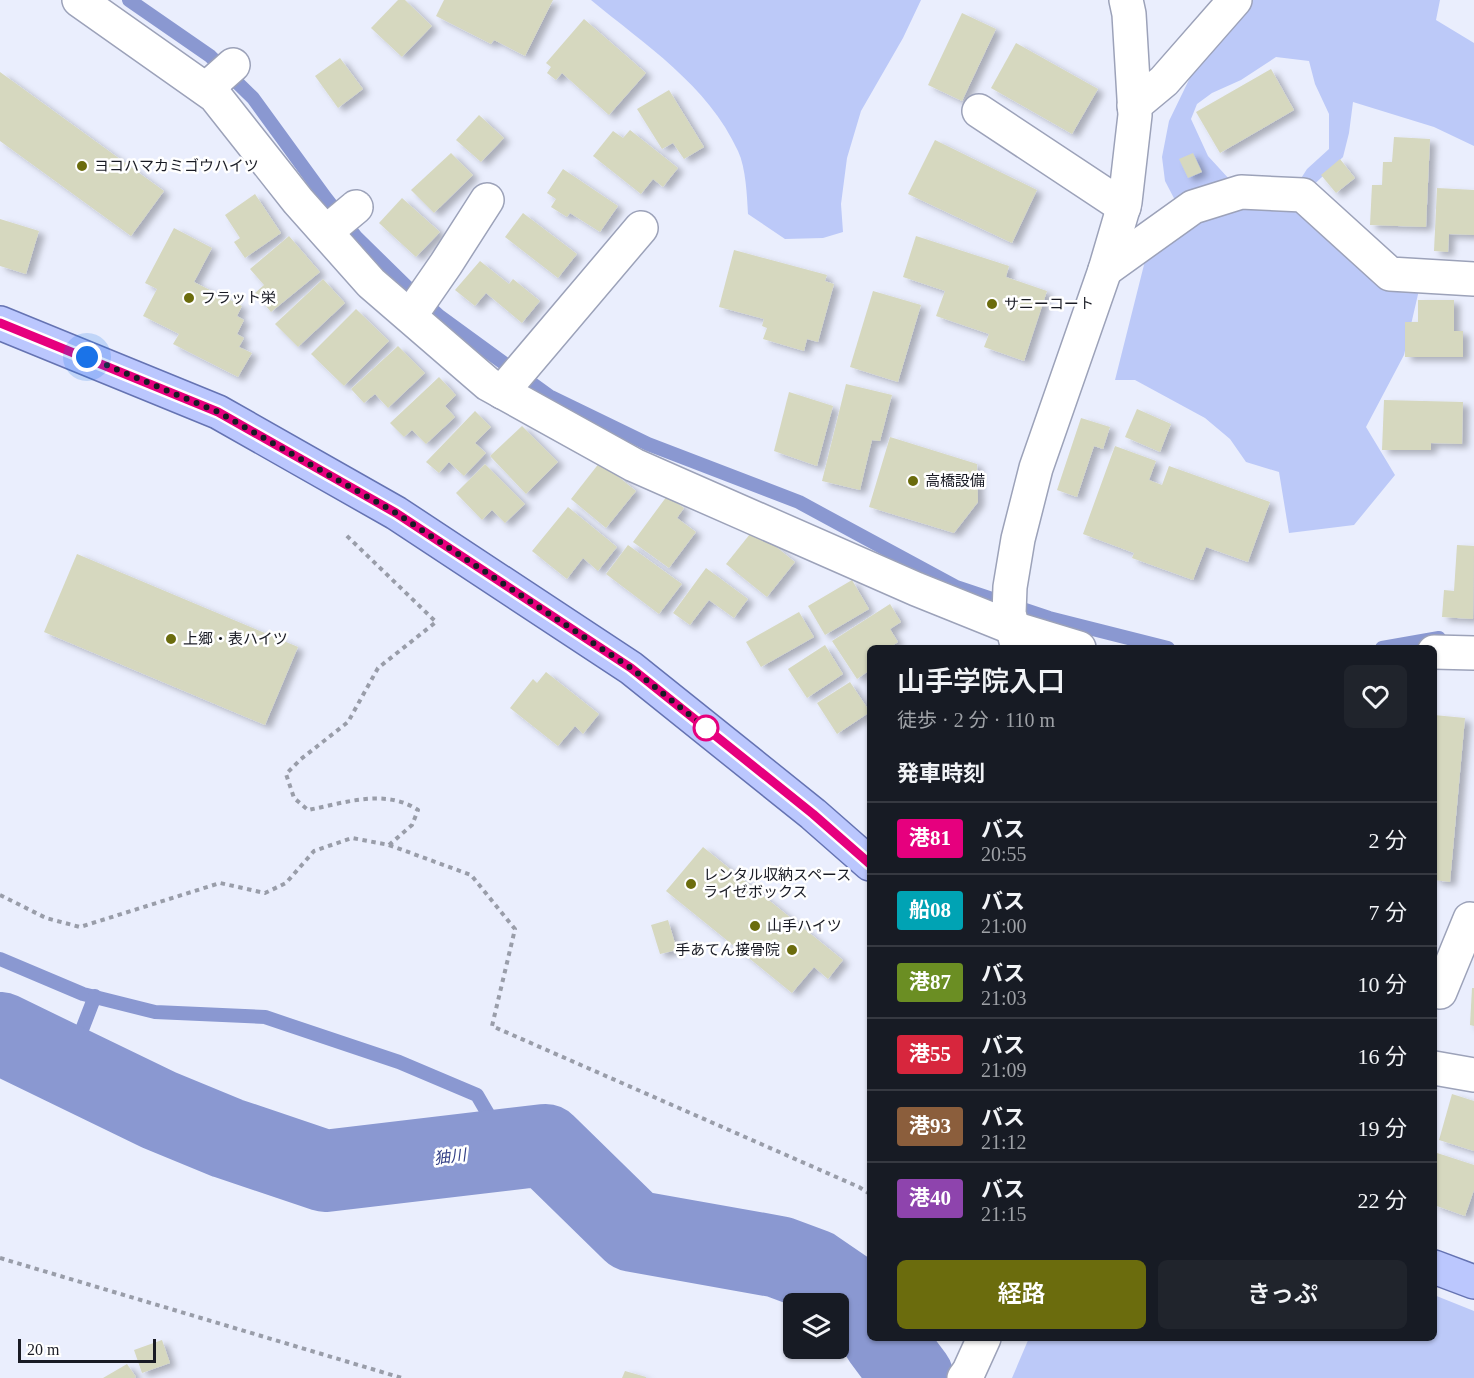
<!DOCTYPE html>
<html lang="ja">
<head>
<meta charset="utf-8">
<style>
	body { margin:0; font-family:"Times New Roman","Noto Sans JP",serif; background:#20242c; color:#f1f3f6; height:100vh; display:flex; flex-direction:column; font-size:22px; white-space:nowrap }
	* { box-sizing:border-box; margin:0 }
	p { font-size:20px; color:#9ea1a6 }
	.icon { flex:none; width:33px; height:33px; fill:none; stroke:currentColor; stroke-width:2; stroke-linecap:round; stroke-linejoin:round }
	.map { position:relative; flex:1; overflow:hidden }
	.side { position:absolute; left:867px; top:645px; width:570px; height:696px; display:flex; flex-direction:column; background:#171b24; border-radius:9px; box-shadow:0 2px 4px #0004 }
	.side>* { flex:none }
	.badge { padding:0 12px; border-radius:4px; font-size:21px; line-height:39px }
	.controls { position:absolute; left:783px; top:1293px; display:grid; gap:12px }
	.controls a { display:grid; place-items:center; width:66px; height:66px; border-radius:9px; background:#171b24; box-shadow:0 2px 4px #0004; font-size:30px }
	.scale { position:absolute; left:18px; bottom:15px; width:138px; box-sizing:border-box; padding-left:6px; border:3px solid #191b24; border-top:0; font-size:16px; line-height:21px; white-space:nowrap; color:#191b24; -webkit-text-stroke:4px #fff; paint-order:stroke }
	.you { position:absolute; width:30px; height:30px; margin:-15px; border:4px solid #fff; border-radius:50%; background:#1a73e8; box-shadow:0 0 0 9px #1a73e833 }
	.map>.badge { position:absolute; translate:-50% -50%; box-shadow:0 0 0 3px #fff }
	h2 { padding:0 30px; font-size:22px; line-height:54px }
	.round { display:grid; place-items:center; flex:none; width:63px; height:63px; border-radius:9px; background:#20242c }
	.head { display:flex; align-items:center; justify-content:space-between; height:102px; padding:0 30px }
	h1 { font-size:28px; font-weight:600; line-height:45px }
	.button { display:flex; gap:12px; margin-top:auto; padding:12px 30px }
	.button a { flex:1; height:69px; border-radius:9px; background:#6b6c0d; color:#fff; font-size:24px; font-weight:600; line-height:69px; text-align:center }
	.button a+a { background:#20242c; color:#f1f3f6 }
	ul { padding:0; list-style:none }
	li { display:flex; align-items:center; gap:18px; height:72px; padding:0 30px; border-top:2px solid #363941 }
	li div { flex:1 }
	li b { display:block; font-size:22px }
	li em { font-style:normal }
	li .badge { min-width:66px; font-weight:700; text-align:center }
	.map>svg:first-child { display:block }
	.green { fill:#bcc9f8; fill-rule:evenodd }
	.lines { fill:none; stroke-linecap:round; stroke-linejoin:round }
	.stream { stroke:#8a98d1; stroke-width:14 }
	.river { stroke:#8a98d1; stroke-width:82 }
	.building { fill:#d6d8bf; filter:url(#shadow) }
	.minor-casing { stroke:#9ca2b9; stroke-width:36 }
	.major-casing { stroke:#6573b2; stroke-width:36 }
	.path { stroke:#999da9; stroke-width:4; stroke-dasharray:4.5 4.5; stroke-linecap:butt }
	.minor { stroke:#fff; stroke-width:33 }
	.major { stroke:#bbc7fe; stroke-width:33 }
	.line-casing { stroke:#fff; stroke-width:14 }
	.line { stroke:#e6007e; stroke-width:9 }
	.walk { stroke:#191b24; stroke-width:6; stroke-dasharray:0 10.8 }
	.poi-dot { fill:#6b6c0d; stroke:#fff; stroke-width:2 }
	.stop-dot { fill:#fff; stroke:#e6007e; stroke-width:3 }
	.labels { text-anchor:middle; stroke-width:5; stroke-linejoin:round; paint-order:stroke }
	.poi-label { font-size:15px; fill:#191b24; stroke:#fff; text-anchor:start }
	.water-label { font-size:16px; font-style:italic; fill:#374388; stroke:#fff }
</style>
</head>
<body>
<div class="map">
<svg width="1474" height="1378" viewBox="0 0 1474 1378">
	<defs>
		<filter id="shadow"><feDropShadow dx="6" dy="4" stdDeviation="3" flood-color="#0004"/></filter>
	</defs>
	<rect width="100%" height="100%" fill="#eaeefd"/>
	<g class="green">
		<path d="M591 0H921L903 38 861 111 847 158 841 204 843 232 823 238 785 239 748 214C747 196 746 168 738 151 708 85 644 44 591 0Z"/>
		<path d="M1247 0H1440L1436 20 1474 43V146L1434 127 1353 102 1349 133 1343 157 1303 195 1422 277 1404 355 1366 427 1395 475 1354 525 1289 533 1279 472 1246 462 1230 439 1205 418 1135 380H1115L1151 237 1177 204 1165 181 1162 157 1169 121 1199 59ZM1276 57 1309 61 1315 84 1329 114V149L1307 169 1291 194 1241 192 1208 156 1191 119 1197 104 1212 93 1241 80Z"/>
		<path d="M1434 1295 1474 1311V1378H1012L1029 1338H1434Z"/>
	</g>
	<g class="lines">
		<g class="stream">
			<path d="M129 0 210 56 253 98 325 197 356 237 407 287 439 316 549 396 648 444 799 502 956 587 1049 618 1168 648"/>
			<path d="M1382 648 1439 638"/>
			<path d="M0 959 83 994 155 1012 265 1017 399 1062 477 1095 509 1150"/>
			<path d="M68 1066 95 996"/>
		</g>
		<g class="river">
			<path d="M0 1033 159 1110 227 1138 325 1171 545 1145 633 1231 779 1257 814 1270 852 1296 870 1320"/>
			<path d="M883 1338 913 1378"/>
		</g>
	</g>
	<g class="building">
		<path d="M398 0H405L432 26 402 57 371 28Z"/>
		<path d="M444 0H553L525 56 494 40 491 44 436 16Z"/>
		<path d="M962 13 996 29 962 101 928 85Z"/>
		<path d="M584 19 646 73 609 115 562 73 556 80 547 73 551 67 546 63Z"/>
		<path d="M1016 43 1098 89 1072 134 991 88Z"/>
		<path d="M340 58 363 89 338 108 315 76Z"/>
		<path d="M1271 69 1294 110 1220 153 1196 112Z"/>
		<path d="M0 72 164 191 131 236 0 141Z"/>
		<path d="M669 90 704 147 684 159 673 143 662 149 637 109Z"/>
		<path d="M479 115 504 138 481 162 456 140Z"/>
		<path d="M630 130 678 168 663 187 653 179 641 194 593 156 613 131 623 138Z"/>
		<path d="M1394 137 1430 139 1426 227 1370 225 1372 185H1382L1383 162H1392Z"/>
		<path d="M935 140 1037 190 1012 243 908 194Z"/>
		<path d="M451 153 473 175 434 213 411 190Z"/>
		<path d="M1193 153 1202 172 1188 178 1179 159Z"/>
		<path d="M1340 159 1355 178 1336 193 1321 175Z"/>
		<path d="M563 169 618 206 600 232 570 213 567 217 551 207 556 199 547 193Z"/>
		<path d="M1437 188 1474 190V235L1449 234 1448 252 1434 251Z"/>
		<path d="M255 194 281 233 245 258 234 242 240 238 225 215Z"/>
		<path d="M402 198 440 232 416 257 379 223Z"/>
		<path d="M523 213 577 254 558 278 505 237Z"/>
		<path d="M0 219 39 231 26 274 0 266Z"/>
		<path d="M174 228 212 248 194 282 242 306 237 316 244 320 237 334 244 338 239 347 252 353 238 377 173 344 179 334 143 316 157 289 145 283Z"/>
		<path d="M289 236 320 272 271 312 255 293 264 285 250 269Z"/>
		<path d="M916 236 1009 266 1006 277 1047 291 1024 361 984 347 989 334 936 316 945 291 903 277Z"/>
		<path d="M734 250 827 275 825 281 834 284 818 342 807 339 804 351 763 339 767 328 762 326 764 319 719 307Z"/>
		<path d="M480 261 509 284 513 279 540 301 522 323 486 293 475 306 455 290Z"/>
		<path d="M323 279 345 303 298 347 275 324Z"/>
		<path d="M873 291 921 305 898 382 850 367Z"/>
		<path d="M1418 300H1454V331H1463V357H1405V322H1418Z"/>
		<path d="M356 309 389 341 344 386 311 354Z"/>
		<path d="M398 346 425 373 388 408 375 394 364 403 351 389Z"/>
		<path d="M439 377 456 395 445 406 455 417 426 444 412 430 404 437 390 423Z"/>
		<path d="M846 384 892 395 880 441 872 440 860 490 822 481Z"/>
		<path d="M789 392 833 406 817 466 774 451Z"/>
		<path d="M1384 400 1463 402 1462 444 1431 443V450H1382Z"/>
		<path d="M1137 409 1171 424 1160 452 1125 437Z"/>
		<path d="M475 411 491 427 475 443 486 453 464 476 449 462 439 473 426 462Z"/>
		<path d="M1081 418 1110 427 1103 449 1094 446 1077 497 1057 490Z"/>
		<path d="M522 426 558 462 526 494 490 456Z"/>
		<path d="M890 437 977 464 978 502 954 533 869 507Z"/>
		<path d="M1115 446 1156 461 1149 480 1162 485 1169 466 1270 502 1248 562 1206 547 1193 580 1132 558 1134 553 1083 534Z"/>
		<path d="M600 462 636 491 606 528 571 499Z"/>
		<path d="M485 464 525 504 505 523 492 510 482 520 456 493Z"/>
		<path d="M667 496 684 508 677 518 696 532 669 568 633 542Z"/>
		<path d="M568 507 617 547 598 571 583 558 567 579 532 551Z"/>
		<path d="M754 529 795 562 767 597 726 564Z"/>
		<path d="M628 545 682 584 659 614 606 574Z"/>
		<path d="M1457 545 1474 546 1473 619 1442 617 1444 590 1454 591Z"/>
		<path d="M77 554 298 647 265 725 44 632Z"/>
		<path d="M706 568 748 599 734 618 709 600 690 625 673 613Z"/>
		<path d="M852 580 869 609 825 635 808 606Z"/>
		<path d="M890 604 901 622 890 629 898 642 889 648H870V670L857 679 832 641Z"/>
		<path d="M799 612 814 637 761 667 746 642Z"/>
		<path d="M825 645 843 674 807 698 788 669Z"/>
		<path d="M546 672 599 714 583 734 575 726 558 746 510 708 533 679 537 683Z"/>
		<path d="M850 682 870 712 837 734 817 703Z"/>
		<path d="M1434 715 1465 718 1450 882 1434 880Z"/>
		<path d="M703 847 843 960 828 979 814 967 792 993 666 891Z"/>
		<path d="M668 920 677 950 660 954 651 925Z"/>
		<path d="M1472 988H1474V1026L1470 1025Z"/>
		<path d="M1452 1094 1474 1101V1151L1439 1140Z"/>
		<path d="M1434 1152 1474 1165V1190L1465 1216 1434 1205Z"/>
		<path d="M162 1340 170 1363 142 1373 134 1350Z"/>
		<path d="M127 1364 136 1377 134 1378H103Z"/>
		<path d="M625 1371 646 1377V1378H622Z"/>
	</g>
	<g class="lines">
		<g class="minor-casing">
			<g id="minor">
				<path d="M79 0 215 96 298 201 371 283 488 384 634 465 916 589 1013 628 1079 648"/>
				<path d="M206 89 233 65"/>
				<path d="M1134 106 1164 81 1235 0"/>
				<path d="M979 111 1124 207"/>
				<path d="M326 232 356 207"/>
				<path d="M1105 270 1193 207 1241 192 1303 195 1390 274 1474 279"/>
				<path d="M410 316 446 264 487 200"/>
				<path d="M502 392 641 228"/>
				<path d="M1017 645 1009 613 1010 587 1018 539 1036 468 1105 270 1125 202 1135 115 1129 14 1126 0"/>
				<path d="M1434 652 1474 653"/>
				<path d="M1434 991 1440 992 1470 919"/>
				<path d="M1434 1068 1474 1075"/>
				<path d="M964 1378 969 1371 984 1338"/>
			</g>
		</g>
		<g class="major-casing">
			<g id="major">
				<path d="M0 323 218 412 396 513 631 668 813 814 870 864"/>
				<path d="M1434 1267 1474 1282"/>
			</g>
		</g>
		<g class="path">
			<path d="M389 845 471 875 515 929 492 1026 859 1187 870 1194"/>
			<path d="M0 895 46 918 80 927 220 883 265 893 286 883 314 851 352 838 389 845 412 825 418 810C385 788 344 803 308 810L294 798 286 774 301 759 348 722 378 668 436 622 345 534"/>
			<path d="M0 1258 402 1378"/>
		</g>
		<use href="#minor" class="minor"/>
		<use href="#major" class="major"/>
	</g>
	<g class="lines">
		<g class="line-casing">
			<path id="line" d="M0 323 218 412 396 513 631 668 813 814 870 864"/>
		</g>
		<use href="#line" class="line"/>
		<path class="walk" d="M87 357 218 412 396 513 631 668 706 728"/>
	</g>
	<g class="poi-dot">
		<circle cx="82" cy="166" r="6"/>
		<circle cx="189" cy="298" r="6"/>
		<circle cx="992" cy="304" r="6"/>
		<circle cx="913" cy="481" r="6"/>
		<circle cx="171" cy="639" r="6"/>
		<circle cx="691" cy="884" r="6"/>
		<circle cx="755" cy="926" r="6"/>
		<circle cx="792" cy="950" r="6"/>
	</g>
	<circle class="stop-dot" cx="706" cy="728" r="12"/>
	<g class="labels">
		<g class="poi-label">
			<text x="94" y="171">ヨコハマカミゴウハイツ</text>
			<text x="201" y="303">フラット栄</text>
			<text x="1004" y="309">サニーコート</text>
			<text x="925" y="486">高橋設備</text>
			<text x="183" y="644">上郷・表ハイツ</text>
			<text x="703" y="880">レンタル収納スペース<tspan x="703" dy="17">ライゼボックス</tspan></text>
			<text x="767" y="931">山手ハイツ</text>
			<text x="780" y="955" text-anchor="end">手あてん接骨院</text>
		</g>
		<g class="water-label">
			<text transform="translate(450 1156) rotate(-7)" y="6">㹨川</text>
		</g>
	</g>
</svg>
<div class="controls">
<a><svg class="icon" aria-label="layers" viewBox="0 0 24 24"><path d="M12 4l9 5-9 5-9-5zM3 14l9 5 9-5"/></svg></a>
</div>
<div class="scale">20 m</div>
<div class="you" style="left:87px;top:357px"></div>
<section class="side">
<div class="head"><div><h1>山手学院入口</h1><p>徒歩 · 2 分 · 110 m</p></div><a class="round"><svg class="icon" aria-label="heart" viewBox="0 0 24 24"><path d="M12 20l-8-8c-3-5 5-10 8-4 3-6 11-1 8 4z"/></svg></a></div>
<h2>発車時刻</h2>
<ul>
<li><span class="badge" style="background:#e6007e;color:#fff">港81</span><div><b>バス</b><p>20:55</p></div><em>2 分</em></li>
<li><span class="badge" style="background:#00a3b4;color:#fff">船08</span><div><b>バス</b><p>21:00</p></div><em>7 分</em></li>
<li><span class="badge" style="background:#6b8e23;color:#fff">港87</span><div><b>バス</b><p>21:03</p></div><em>10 分</em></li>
<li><span class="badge" style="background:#d7263d;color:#fff">港55</span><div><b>バス</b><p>21:09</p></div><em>16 分</em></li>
<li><span class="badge" style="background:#8b5e3c;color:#fff">港93</span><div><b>バス</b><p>21:12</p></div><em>19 分</em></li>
<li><span class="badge" style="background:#8e44ad;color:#fff">港40</span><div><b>バス</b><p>21:15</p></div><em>22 分</em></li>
</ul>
<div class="button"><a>経路</a><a>きっぷ</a></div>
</section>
</div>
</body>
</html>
